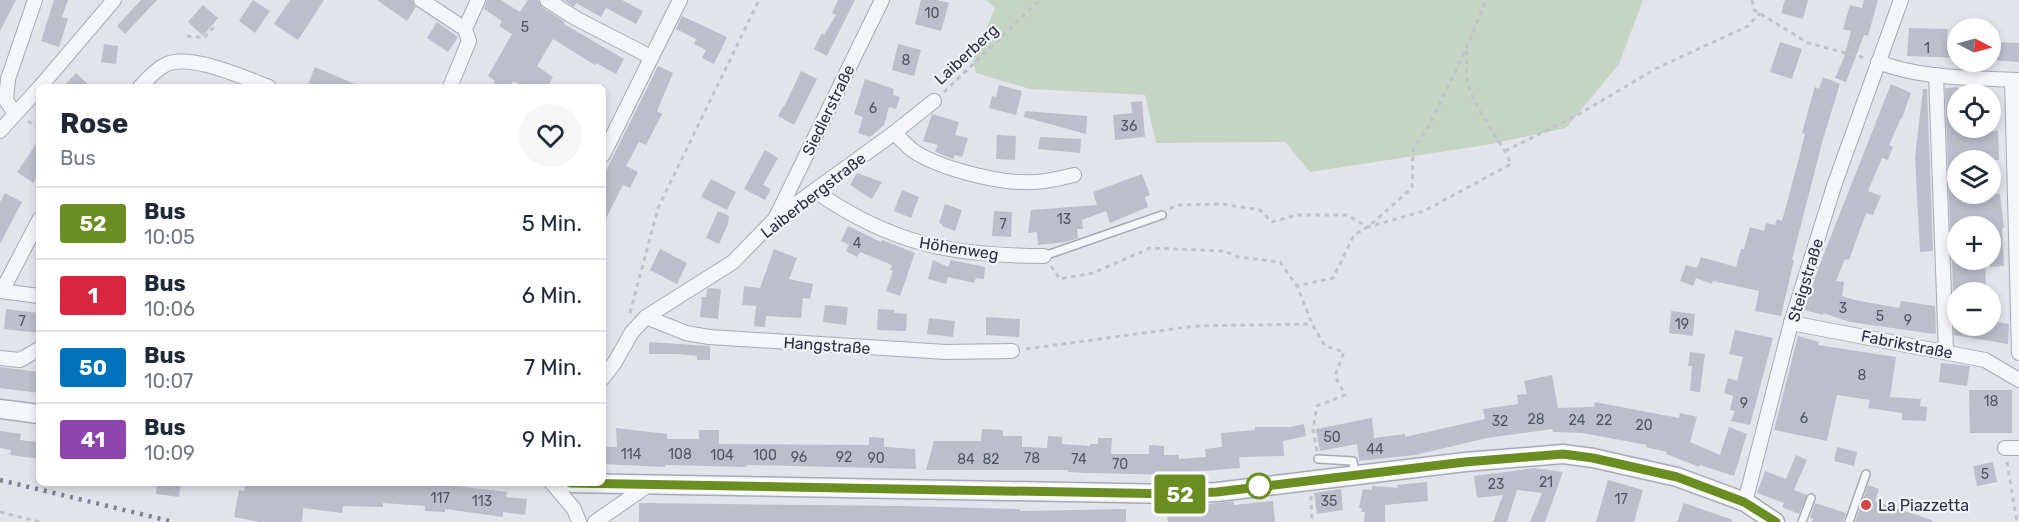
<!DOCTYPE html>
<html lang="de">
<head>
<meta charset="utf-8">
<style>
	body { margin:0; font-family:Rubik,sans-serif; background:#f6f6f7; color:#1f2937; height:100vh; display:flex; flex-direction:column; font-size:22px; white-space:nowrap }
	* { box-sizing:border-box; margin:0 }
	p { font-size:20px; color:#747a83 }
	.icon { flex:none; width:33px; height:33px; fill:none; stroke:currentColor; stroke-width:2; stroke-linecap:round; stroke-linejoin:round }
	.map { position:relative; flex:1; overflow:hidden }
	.drawer { position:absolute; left:36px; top:84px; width:570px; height:402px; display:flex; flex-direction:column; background:#fff; border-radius:9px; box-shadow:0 3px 9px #0003 }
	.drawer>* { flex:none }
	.badge { padding:0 12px; border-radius:4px; font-size:21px; line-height:39px }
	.needle { width:39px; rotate:96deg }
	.tools { position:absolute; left:1947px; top:18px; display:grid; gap:12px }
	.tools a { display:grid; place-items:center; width:54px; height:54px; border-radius:50%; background:#fff; box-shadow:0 3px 9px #0003; font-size:30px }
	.map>.badge { position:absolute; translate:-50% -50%; box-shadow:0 0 0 3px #fff }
	.round { display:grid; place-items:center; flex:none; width:63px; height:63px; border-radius:32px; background:#f6f6f7 }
	.overview { display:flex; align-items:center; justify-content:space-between; height:102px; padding:0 24px }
	h1 { font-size:28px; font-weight:700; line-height:45px }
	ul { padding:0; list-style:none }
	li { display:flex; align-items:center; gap:18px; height:72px; padding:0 24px; border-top:2px solid #e0e1e3 }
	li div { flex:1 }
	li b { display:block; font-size:22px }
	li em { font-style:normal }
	li .badge { min-width:66px; font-weight:700; text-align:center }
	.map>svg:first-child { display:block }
	.green { fill:#c5d5c3 }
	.building { fill:#bcbfcb }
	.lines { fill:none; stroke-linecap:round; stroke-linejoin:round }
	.service-casing { stroke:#a7aab6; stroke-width:10 }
	.minor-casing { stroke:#a7aab6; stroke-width:16 }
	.tertiary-casing { stroke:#a7aab6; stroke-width:21 }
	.path { stroke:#c0c2ca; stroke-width:3; stroke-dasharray:4.5 4.5; stroke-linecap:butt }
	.service { stroke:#f5f6f9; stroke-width:7 }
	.minor { stroke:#f5f6f9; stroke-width:14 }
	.tertiary { stroke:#f5f6f9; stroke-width:18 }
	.rail { stroke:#7b8195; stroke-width:4.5; stroke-dasharray:3 6; stroke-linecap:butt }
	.line-casing { stroke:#fff; stroke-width:14 }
	.line { stroke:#6b8e23; stroke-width:9 }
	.stop-dot { fill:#fff; stroke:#6b8e23; stroke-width:3 }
	.poi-dot { fill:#d34445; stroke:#f2f4f8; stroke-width:2 }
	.labels { text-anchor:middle; stroke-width:4.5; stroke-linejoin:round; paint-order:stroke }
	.number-label { font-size:14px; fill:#4e5366 }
	.street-label { font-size:16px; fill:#292f44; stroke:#f2f4f8 }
	.poi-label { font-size:16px; fill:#292f44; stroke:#f2f4f8; text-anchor:start }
</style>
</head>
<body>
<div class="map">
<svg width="2019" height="522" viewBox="0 0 2019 522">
	<rect width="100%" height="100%" fill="#e2e4eb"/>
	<path class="green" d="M986 0H1643L1619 64 1566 128 1486 145 1310 172 1285 142 1156 143 1145 95 1030 89 976 73 973 61 995 8Z"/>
	<g class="building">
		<path d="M0 0H16L0 31Z"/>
		<path d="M54 0H68L62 17 68 19 59 47 41 41Z"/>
		<path d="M141 0H157L125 34 117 26Z"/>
		<path d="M253 0 270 11 255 33 239 21Z"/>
		<path d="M290 0H324L298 40 274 24Z"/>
		<path d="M377 0H412L416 7 407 21Z"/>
		<path d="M487 0H501L520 12 528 0H538L542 7 565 22 564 24 624 59 616 74 596 63 595 65 553 39 537 66 553 77 547 87H525L513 81 510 87H492L495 81 488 76 512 34 499 26 502 21 484 9Z"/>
		<path d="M564 0H622L643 11 636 24 606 8 601 17 576 3 574 7Z"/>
		<path d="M838 0H855L827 56 814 49 822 33 824 35 836 15 832 13Z"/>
		<path d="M921 0H937L949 3 941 31 915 24Z"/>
		<path d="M1785 0H1808L1803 19 1781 13Z"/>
		<path d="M1864 0H1878L1868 36 1864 35 1846 82 1835 78 1844 57 1851 31 1843 29 1850 5 1862 8Z"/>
		<path d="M203 5 218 18 203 36 188 22Z"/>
		<path d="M682 16 727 37 714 64 702 58 706 50 694 44 696 39 676 29Z"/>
		<path d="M437 22 458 37 448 52 427 38Z"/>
		<path d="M1909 28 1948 29 1947 39H1958V58L1907 56Z"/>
		<path d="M1780 42 1802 49 1792 79 1770 72Z"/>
		<path d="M1990 42 2019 43V62L1990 60Z"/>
		<path d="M104 44 118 46 116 64 101 62Z"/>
		<path d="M898 44 921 50 914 76 892 70Z"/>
		<path d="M658 66 673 73 657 111 662 114 646 145 639 142 626 166 638 172 630 188 623 185 603 224V177Z"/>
		<path d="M315 67 362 87H316L308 84Z"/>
		<path d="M801 71 817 79 794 125 778 116 783 106 784 107Z"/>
		<path d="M76 73 91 87H63Z"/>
		<path d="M1823 77 1840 84 1823 139 1792 260H1794L1781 316 1755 311 1759 291 1713 281 1712 284 1696 278 1693 286 1680 281 1686 265 1697 268 1701 257 1736 267 1741 249H1744L1750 227 1764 231 1766 223 1775 225 1777 219 1782 221 1799 158 1805 134 1802 133 1810 104 1815 87 1819 89Z"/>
		<path d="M865 79 894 89 893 95 900 97 896 109 889 107 884 125 870 137 858 133 863 117 854 114Z"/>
		<path d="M1891 84 1911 93 1902 118H1901L1889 145 1893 147 1888 160 1882 158 1868 191 1881 196 1873 215 1866 213 1849 260 1845 259 1836 281 1844 282 1842 296 1855 300 1899 308 1901 301 1935 306 1936 333 1934 334 1850 322 1823 313V315L1804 310 1818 269Z"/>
		<path d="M999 85 1022 91 1016 115 989 108 992 96 996 97Z"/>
		<path d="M1958 87V128H1962V132L1998 131 1999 160H1958V194H2000L2004 228H2002L2004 266 1990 267V226H1958V250H1951L1945 88Z"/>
		<path d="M1923 89H1927L1933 251 1920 252 1915 157Z"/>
		<path d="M1142 101 1145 137 1115 140 1113 115 1132 113 1131 102Z"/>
		<path d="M1025 111 1087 116 1086 134 1024 117Z"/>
		<path d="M932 114 959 122 955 135 968 138 962 157 955 155 953 159 938 153 935 152 938 145 923 141Z"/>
		<path d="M997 135 1016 136 1015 160 996 159Z"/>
		<path d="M1040 137 1081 139 1080 153 1038 149Z"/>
		<path d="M39 140V175L33 183 17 172Z"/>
		<path d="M765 150 778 158 763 185 771 189 765 200 744 189Z"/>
		<path d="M857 173 882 182 872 199 850 185Z"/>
		<path d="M1142 174 1150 195 1145 197 1148 207 1110 223 1106 211 1082 220 1083 229H1077L1078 238 1066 242 1038 245 1037 232 1028 233 1031 210 1097 205 1093 192Z"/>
		<path d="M711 179 736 192 727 210 701 197Z"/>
		<path d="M902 190 919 197 911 218 894 211Z"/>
		<path d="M5 193 22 202 0 244V202Z"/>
		<path d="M945 204 962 210 955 231 942 226V224L939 223Z"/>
		<path d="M718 211 729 216 728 224 719 244 706 238Z"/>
		<path d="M994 211 1012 212 1011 237 992 236Z"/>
		<path d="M848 226 881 242 882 240 915 253 900 296 886 291 893 271 890 270 892 265 860 252 857 257 846 251 849 245 841 241Z"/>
		<path d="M660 249 687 263 677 284 650 270Z"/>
		<path d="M774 249 797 258 789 279 813 284 810 299 803 298 801 318 766 316 765 327 754 326 756 306 742 305 744 286 760 288Z"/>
		<path d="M933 260 948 267 951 260 985 267 984 279 976 278 974 283 948 277 946 284 928 279Z"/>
		<path d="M1952 260H1985L1986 286 1969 287 1970 292H1953Z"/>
		<path d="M709 288 721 289 718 319 700 317 702 297H706L707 289Z"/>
		<path d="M825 305 848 307 846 325 823 322Z"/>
		<path d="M1953 308 1958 309V326H1990V321L2009 324 2008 344 1954 335Z"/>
		<path d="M6 309 39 313V333L4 329Z"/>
		<path d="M878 309 895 310 894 313 907 314 906 331 877 330Z"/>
		<path d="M1671 311 1695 314 1693 336 1669 333Z"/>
		<path d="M986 317 1020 319 1019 337 986 335Z"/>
		<path d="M929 318 955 321 953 337 927 334Z"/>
		<path d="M1735 330 1773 338 1750 425 1731 421 1735 411 1730 410 1733 396 1724 393 1728 378 1737 381 1743 357 1729 354Z"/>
		<path d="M1798 336 1819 342 1818 345 1896 357 1890 397 1921 399 1920 406 1927 407 1926 421 1902 420V413L1868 408 1870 400 1837 395 1827 441 1774 430Z"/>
		<path d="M649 342 710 346V360H697V356L678 354H649Z"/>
		<path d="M1690 352 1705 354 1700 392 1690 391 1692 366H1688Z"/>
		<path d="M1941 363 1970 366 1967 386 1939 382Z"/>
		<path d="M0 367 39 372V393L0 388Z"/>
		<path d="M1552 375 1558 408 1594 407 1595 402 1679 418 1680 413 1697 417 1690 442 1720 455 1729 427 1747 434 1734 476 1700 465 1699 467 1666 454 1667 452 1646 447 1647 445 1582 433 1553 432 1552 429 1487 438 1415 455 1359 461 1357 444 1320 451 1316 429 1372 418 1374 438 1405 434V437L1485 419 1483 409 1518 404 1517 395 1527 394 1524 381Z"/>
		<path d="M1969 390H2012V433H1970Z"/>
		<path d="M1304 424 1306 436 1283 441 1284 456 1239 457 1240 468 1178 473V475L1088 473 1068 472V470H926L934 441H981L982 429 1003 430V436H1022V447L1047 448 1048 436 1062 437V444L1090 446V444H1098V438H1112L1111 454H1149V445L1164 446V455H1179V459L1206 457 1205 449 1222 447 1221 433 1255 430V427H1290Z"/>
		<path d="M616 428 667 434V439H699V430H719V444L869 445V437L884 438V447L915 449 916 469 747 465V467L665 465V467L603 464V447H617Z"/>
		<path d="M0 431 21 434 20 440 39 442V459L10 455 11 450 0 448Z"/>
		<path d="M1837 447 1857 452 1854 466 1834 461Z"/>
		<path d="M1796 455 1807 460 1794 490 1807 495 1799 514 1782 507 1784 503 1757 493 1765 471 1786 479Z"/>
		<path d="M1993 462 1997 482 1977 486 1973 466Z"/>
		<path d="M1535 468 1563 472 1545 522H1530L1542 493 1517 490 1507 522H1493L1503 495 1477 498 1474 476Z"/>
		<path d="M1608 480 1643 490 1634 522H1596Z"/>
		<path d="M1427 482 1428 501 1385 505V522H1364L1365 512H1361L1362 508H1359L1363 489 1372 490V486L1398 488 1397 485Z"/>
		<path d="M157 483H181L179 497 156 494Z"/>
		<path d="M245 483H430L507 492 506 497 527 499 525 515 503 512V517L445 509V512L425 511V506L383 503V507L343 506 342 513 303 508 302 522H260L234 517 239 490 244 491Z"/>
		<path d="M1868 485 1879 489 1875 501 1932 520V522H1855Z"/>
		<path d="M1341 489 1343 510 1317 514 1314 493Z"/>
		<path d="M1234 501V505L1273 501 1275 522H1168L1166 509Z"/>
		<path d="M639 503 903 506 1020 509V511L1126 509V522H639Z"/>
		<path d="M1684 503 1733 520 1732 522H1677Z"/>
		<path d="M1815 503 1846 513 1843 522H1812L1813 519 1810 518Z"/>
	</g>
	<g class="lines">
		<g class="service-casing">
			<g id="service">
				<path d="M1044 256 1162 215"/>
				<path d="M1318 459 1353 461 1355 474"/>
				<path d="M1802 522 1811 498"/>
				<path d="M1849 522 1866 474"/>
			</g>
		</g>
		<g class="minor-casing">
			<g id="minor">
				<path d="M421 0 465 29"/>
				<path d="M547 0 577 19 651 57"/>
				<path d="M1878 62C1922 79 1972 78 2019 80"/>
				<path d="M1936 75 1946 351"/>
				<path d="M2012 80 2019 353"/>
				<path d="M40 87 114 0"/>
				<path d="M140 87C148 79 155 70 165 65 188 52 245 78 269 87"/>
				<path d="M450 87 469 41 465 29 478 0"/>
				<path d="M15 114 6 100 8 79 35 0"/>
				<path d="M0 131 39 88"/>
				<path d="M894 133C900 138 905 144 911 149 934 167 994 182 1023 182 1041 183 1057 179 1074 175"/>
				<path d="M603 155 680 0"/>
				<path d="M815 191C891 244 952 256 1044 256"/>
				<path d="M776 217 882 0"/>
				<path d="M0 291 39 296"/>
				<path d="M2 291 39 220"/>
				<path d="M646 317 686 333 709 337 946 352 1012 351"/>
				<path d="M1791 323 1985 360 2019 380"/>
				<path d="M0 358 20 360 39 349"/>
				<path d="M603 378 615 362 632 332 646 317 733 262 774 220 894 133 934 101"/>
				<path d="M2005 448H2019"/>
				<path d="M552 483 574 509 579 522"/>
				<path d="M1745 502 1791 323 1835 183 1901 0"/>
				<path d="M595 522 647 486"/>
			</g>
		</g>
		<g class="tertiary-casing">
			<g id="tertiary">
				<path d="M0 409 39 414"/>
				<path d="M571 483 1175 494 1217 492 1465 462 1563 454 1593 458 1677 477 1745 502 1775 522"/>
			</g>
		</g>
		<g class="path">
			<path d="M1752 0 1754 10 1808 43 1865 58"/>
			<path d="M187 36 204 38 213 28 211 26"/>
			<path d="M944 92 1040 0"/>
			<path d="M28 121 39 128"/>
			<path d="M1505 151 1574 117 1657 68 1748 26 1760 13"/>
			<path d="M1170 209 1177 205 1223 204 1260 210 1272 222 1297 215H1347L1368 227 1424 211 1511 164C1499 136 1475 112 1468 83 1465 72 1467 59 1467 49"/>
			<path d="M1051 266 1060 279 1093 273 1150 248 1224 251 1238 257 1280 262 1297 286"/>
			<path d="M630 313 658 208 759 0"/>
			<path d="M1026 349 1195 326 1311 324"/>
			<path d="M1317 451 1313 429 1317 406 1345 395 1335 376 1344 352 1325 346 1312 324 1297 286 1333 278 1354 235 1368 227 1412 188 1413 149 1429 126 1467 47 1486 0"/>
			<path d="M2007 462 2017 522"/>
			<path d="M1311 496 1312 522"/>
			<path d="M0 512 40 522"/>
		</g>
		<use href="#service" class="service"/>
		<use href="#minor" class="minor"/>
		<use href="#tertiary" class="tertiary"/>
		<path class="rail" d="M0 480 174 522"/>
	</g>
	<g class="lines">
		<g class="line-casing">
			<path id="line" d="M570 483 1175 494 1217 492 1465 462 1563 454 1593 458 1677 477 1744 502 1776 522"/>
		</g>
		<use href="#line" class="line"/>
	</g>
	<circle class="stop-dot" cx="1259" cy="486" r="12"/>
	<circle class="poi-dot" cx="1866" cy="505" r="6"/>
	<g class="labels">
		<g class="number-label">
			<text x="932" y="18">10</text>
			<text x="525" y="32">5</text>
			<text x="1927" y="53">1</text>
			<text x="906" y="65">8</text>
			<text x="873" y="113">6</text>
			<text x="1129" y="131">36</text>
			<text x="1064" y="224">13</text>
			<text x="1003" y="229">7</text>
			<text x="857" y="248">4</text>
			<text x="1843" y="313">3</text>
			<text x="1880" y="321">5</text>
			<text x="1908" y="325">9</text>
			<text x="22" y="326">7</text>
			<text x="1682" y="329">19</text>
			<text x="1862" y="380">8</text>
			<text x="1991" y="406">18</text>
			<text x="1744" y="408">9</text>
			<text x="1804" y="423">6</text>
			<text x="1536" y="424">28</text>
			<text x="1577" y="425">24</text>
			<text x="1604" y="425">22</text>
			<text x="1500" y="426">32</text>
			<text x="1644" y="430">20</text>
			<text x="1332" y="442">50</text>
			<text x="1375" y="454">44</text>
			<text x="631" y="459">114</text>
			<text x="680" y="459">108</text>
			<text x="722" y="460">104</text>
			<text x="765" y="460">100</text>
			<text x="799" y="462">96</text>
			<text x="844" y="462">92</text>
			<text x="876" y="463">90</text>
			<text x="1032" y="463">78</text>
			<text x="966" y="464">84</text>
			<text x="991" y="464">82</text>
			<text x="1079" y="464">74</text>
			<text x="1120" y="469">70</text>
			<text x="1985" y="479">5</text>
			<text x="1546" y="487">21</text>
			<text x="1496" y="489">23</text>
			<text x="440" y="503">117</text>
			<text x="1621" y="504">17</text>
			<text x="482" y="506">113</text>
			<text x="1329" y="506">35</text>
		</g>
		<g class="street-label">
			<text transform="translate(966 54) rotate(-43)" y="6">Laiberberg</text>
			<text transform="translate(828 110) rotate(-64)" y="6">Siedlerstraße</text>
			<text transform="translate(813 195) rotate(-38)" y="6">Laiberbergstraße</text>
			<text transform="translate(959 248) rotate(9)" y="6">Höhenweg</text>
			<text transform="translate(1805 280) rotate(-73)" y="6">Steigstraße</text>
			<text transform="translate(1907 344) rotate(11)" y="6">Fabrikstraße</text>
			<text transform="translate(827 345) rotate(4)" y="6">Hangstraße</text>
		</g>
		<g class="poi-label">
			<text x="1878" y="511">La Piazzetta</text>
		</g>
	</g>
</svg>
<div class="tools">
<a><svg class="needle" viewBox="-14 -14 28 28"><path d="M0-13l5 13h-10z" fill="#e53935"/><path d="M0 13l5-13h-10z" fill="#747a83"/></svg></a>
<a><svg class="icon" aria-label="locate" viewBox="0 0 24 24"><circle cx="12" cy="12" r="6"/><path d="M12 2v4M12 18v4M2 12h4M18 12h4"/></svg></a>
<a><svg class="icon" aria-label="layers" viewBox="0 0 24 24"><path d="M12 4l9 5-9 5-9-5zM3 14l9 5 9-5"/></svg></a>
<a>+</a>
<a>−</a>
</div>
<b class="badge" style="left:1180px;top:494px;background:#6b8e23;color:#fff">52</b>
<section class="drawer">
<div class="overview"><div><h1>Rose</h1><p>Bus</p></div><a class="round"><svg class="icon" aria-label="heart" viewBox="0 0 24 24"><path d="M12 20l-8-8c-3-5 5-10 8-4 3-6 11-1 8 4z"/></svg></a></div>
<ul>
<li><span class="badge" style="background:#6b8e23;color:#fff">52</span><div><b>Bus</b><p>10:05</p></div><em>5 Min.</em></li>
<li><span class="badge" style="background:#d7263d;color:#fff">1</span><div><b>Bus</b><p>10:06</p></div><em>6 Min.</em></li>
<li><span class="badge" style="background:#0072bc;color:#fff">50</span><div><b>Bus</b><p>10:07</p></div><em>7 Min.</em></li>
<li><span class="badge" style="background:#8e44ad;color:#fff">41</span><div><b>Bus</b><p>10:09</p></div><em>9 Min.</em></li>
</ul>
</section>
</div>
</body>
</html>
